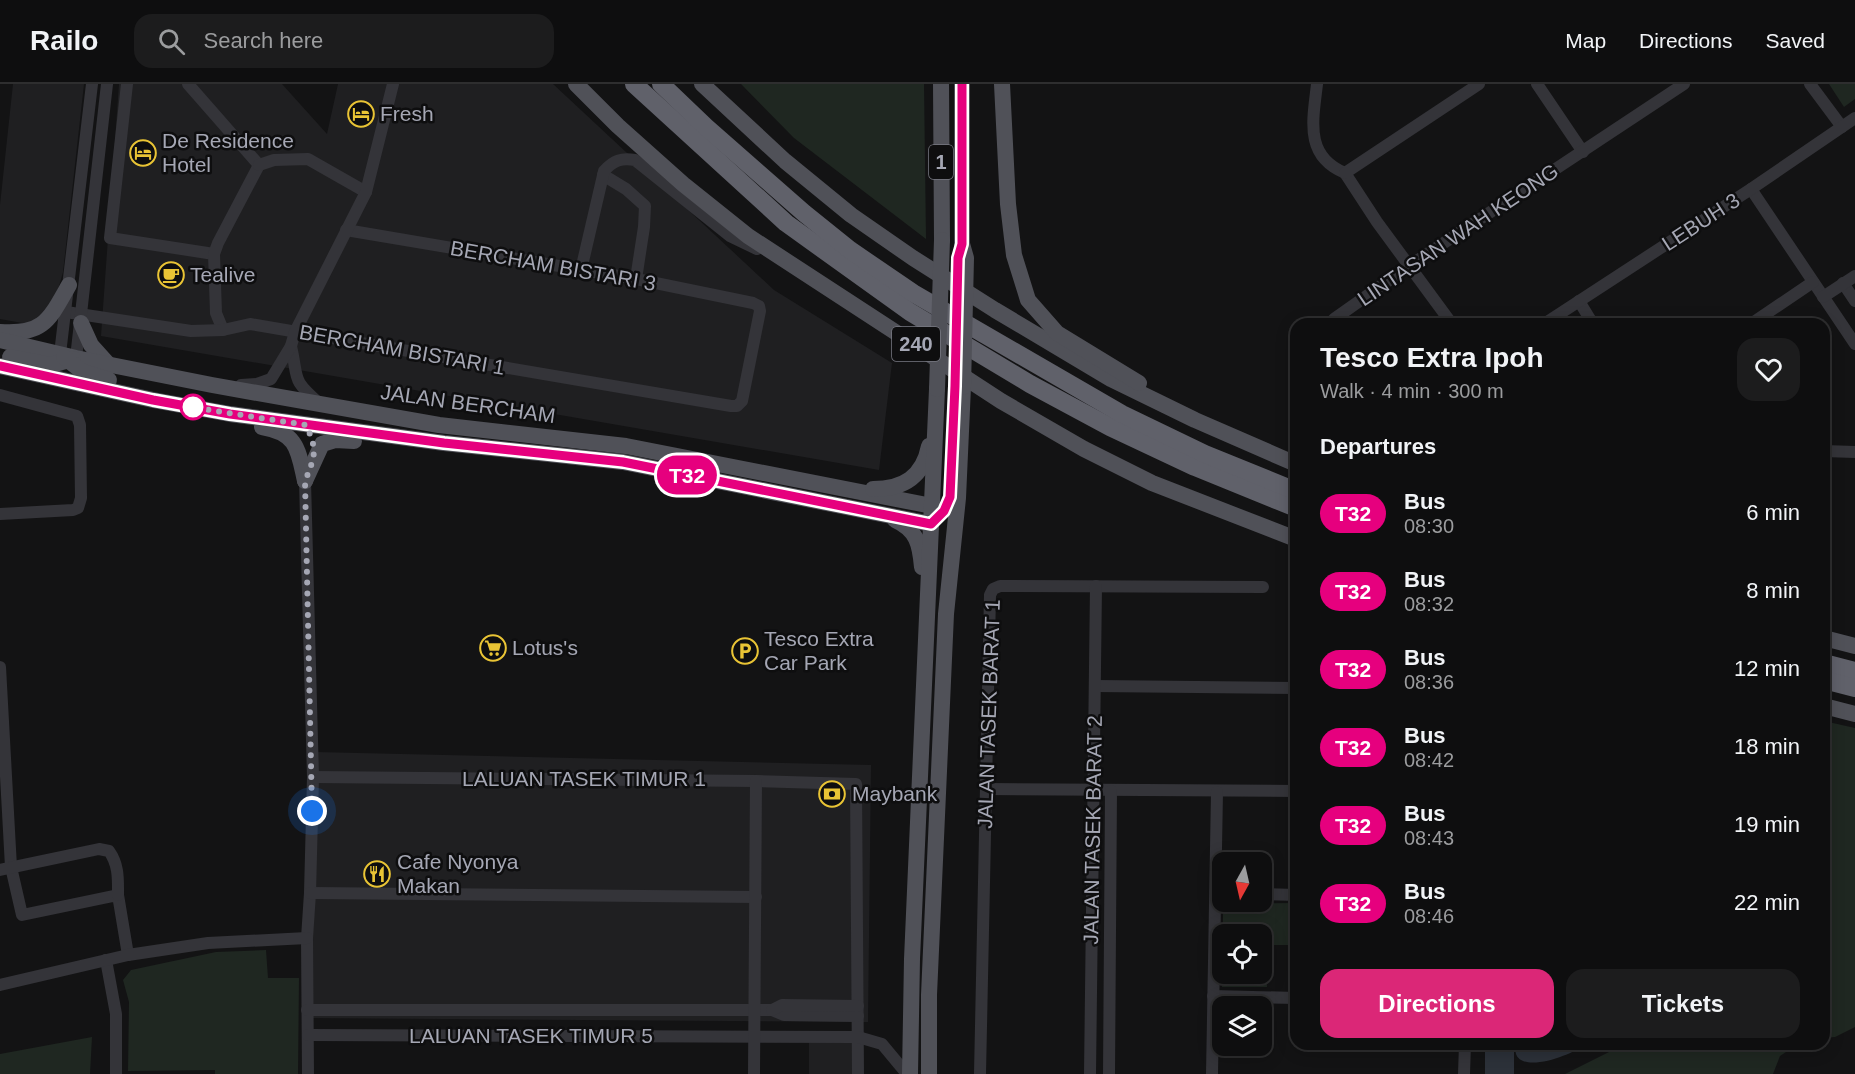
<!DOCTYPE html>
<html lang="en">
<head>
<meta charset="utf-8">
<style>
	body { margin:0; font-family:Arial,sans-serif; background:#1c1c1d; color:#f1f3f6; height:100vh; display:flex; flex-direction:column; font-size:22px; white-space:nowrap }
	* { box-sizing:border-box; margin:0 }
	p { font-size:20px; color:#9b9c9e }
	.icon { flex:none; width:33px; height:33px; fill:none; stroke:currentColor; stroke-width:2; stroke-linecap:round; stroke-linejoin:round }
	.map { position:relative; flex:1; overflow:hidden }
	.side { position:absolute; left:1290px; top:234px; width:540px; height:732px; display:flex; flex-direction:column; background:#0e0e0f; border-radius:18px; box-shadow:0 3px 15px #0003,0 0 0 2px #2e2e2f }
	.side>* { flex:none }
	.badge { padding:0 12px; border-radius:20px; font-size:21px; line-height:39px }
	.needle { width:39px; rotate:188deg }
	.fabs { position:absolute; left:1212px; top:768px; display:grid; gap:12px }
	.fabs a { display:grid; place-items:center; width:60px; height:60px; border-radius:12px; background:#0e0e0f; box-shadow:0 3px 15px #0003,0 0 0 2px #2e2e2f; font-size:30px }
	.you { position:absolute; width:30px; height:30px; margin:-15px; border:4px solid #fff; border-radius:50%; background:#1a73e8; box-shadow:0 0 0 9px #1a73e833 }
	.map>.badge { position:absolute; translate:-50% -50%; box-shadow:0 0 0 3px #fff }
	h2 { padding:0 30px; font-size:22px; line-height:54px }
	.round { display:grid; place-items:center; flex:none; width:63px; height:63px; border-radius:18px; background:#1c1c1d }
	.overview { display:flex; align-items:center; justify-content:space-between; height:102px; padding:0 30px }
	h1 { font-size:28px; font-weight:700; line-height:45px }
	.cta { display:flex; gap:12px; margin-top:auto; padding:12px 30px }
	.cta a { flex:1; height:69px; border-radius:18px; background:#db2777; color:#fff; font-size:24px; font-weight:700; line-height:69px; text-align:center }
	.cta a+a { background:#1c1c1d; color:#f1f3f6 }
	ul { padding:0; list-style:none }
	li { display:flex; align-items:center; gap:18px; height:78px; padding:0 30px }
	li div { flex:1 }
	li b { display:block; font-size:22px }
	li em { font-style:normal }
	li .badge { min-width:66px; font-weight:700; text-align:center }
	header { display:flex; align-items:center; gap:36px; box-sizing:border-box; height:84px; padding:0 30px; background:#0e0e0f; border-bottom:2px solid #2e2e2f }
	header strong { font-size:28px }
	nav { display:flex; gap:33px; margin-inline-start:auto; font-size:21px }
	.search { width:420px; height:54px; background:#1c1c1d; display:flex; align-items:center; gap:15px; box-sizing:border-box; padding:0 21px; border-radius:18px; color:#9b9c9e; font-size:22px }
	.map>svg:first-child { display:block }
	.built { fill:#1f1f21 }
	.green { fill:#1f2721 }
	.water { fill:#2c3139 }
	.lines { fill:none; stroke-linecap:round; stroke-linejoin:round }
	.minor { stroke:#343439; stroke-width:12 }
	.major { stroke:#505158; stroke-width:16 }
	.highway { stroke:#60616a; stroke-width:18 }
	.major-bridge { stroke:#505158; stroke-width:16 }
	.line-casing { stroke:#fff; stroke-width:14 }
	.line { stroke:#e6007e; stroke-width:9 }
	.walk { stroke:#a5a7b4; stroke-width:6; stroke-dasharray:0 10.8 }
	.stop-dot { fill:#fff; stroke:#e6007e; stroke-width:3 }
	.labels { text-anchor:middle; stroke-width:5; stroke-linejoin:round; paint-order:stroke }
	.shield { fill:#0e0e0f; stroke:#787982; stroke-width:1.5 }
	.shield-label { font-size:20px; font-weight:bold; fill:#a5a7b4 }
	.poi-label { font-size:21px; fill:#a5a7b4; stroke:#0e0e0f; text-anchor:start }
	.street-label { font-size:21px; fill:#a5a7b4; stroke:#0e0e0f }
</style>
</head>
<body>
<header>
<strong>Railo</strong>
<div class="search"><svg class="icon" aria-label="search" viewBox="0 0 24 24"><circle cx="10" cy="10" r="6"/><path d="M15 15l6 6"/></svg>Search here</div>
<nav><a>Map</a><a>Directions</a><a>Saved</a></nav>
</header>
<div class="map">
<svg width="1855" height="990" viewBox="0 0 1855 990">
	<rect width="100%" height="100%" fill="#131314"/>
	<g class="built">
		<path d="M13 0H84L63 188 56 213 42 235 28 240 0 235V121Z"/>
		<path d="M119 0H282L327 50 338 0H553L774 206 892 279 879 386 101 252Z"/>
		<path d="M315 668 871 681 868 938 305 934Z"/>
		<path d="M809 949 858 950V990H809Z"/>
	</g>
	<g class="green">
		<path d="M741 0H924L926 155 794 54Z"/>
		<path d="M1829 0H1855V15L1844 23Z"/>
		<path d="M1824 637 1855 644V943L1835 953 1824 954Z"/>
		<path d="M1296 819V861H1266L1267 903H1222V874V890H1262V850H1223V820Z"/>
		<path d="M266 866 268 894H299L298 990H215V986L128 987 129 918 123 896 131 886 216 868Z"/>
		<path d="M92 953 90 990H0V970Z"/>
		<path d="M1625 960H1798L1780 972 1773 990H1565Z"/>
	</g>
	<g class="water">
		<rect x="1485" y="960" width="29" height="30"/>
		<path d="M1516 960H1585C1575 970 1523 990 1516 970 1515 967 1516 963 1516 960Z"/>
	</g>
	<g class="lines">
		<g class="minor">
			<path d="M127 0 110 154 214 170"/>
			<path d="M188 0 259 81 218 159 214 170 216 229 223 246"/>
			<path d="M1317 0C1313 36 1304 72 1345 89"/>
			<path d="M1537 0 1583 68"/>
			<path d="M1810 0 1842 43"/>
			<path d="M259 81 274 76 308 75 366 108"/>
			<path d="M1345 89 1377 138 1452 240"/>
			<path d="M1345 89 1479 0"/>
			<path d="M603 91 626 105 645 122 644 143 636 195"/>
			<path d="M1751 105 1855 260"/>
			<path d="M581 186 604 87C614 76 621 74 635 76L730 152 757 165"/>
			<path d="M1843 199 1855 217"/>
			<path d="M1823 213 1855 192"/>
			<path d="M1579 217 1593 240"/>
			<path d="M66 228 191 247 223 246 250 240 731 322H737L742 317 760 227 759 222 753 219 636 195 346 146"/>
			<path d="M1334 235 1409 182 1684 0"/>
			<path d="M1544 240 1751 105 1855 34"/>
			<path d="M1751 240 1813 198"/>
			<path d="M291 262C299 296 290 294 320 320"/>
			<path d="M60 270 92 0"/>
			<path d="M76 274 107 0"/>
			<path d="M241 301 257 300 271 295 291 262 295 248 366 108 393 0"/>
			<path d="M0 311 77 332 80 341 81 414 78 424 73 426 0 430"/>
			<path d="M1824 367 1855 368"/>
			<path d="M305 397 313 693 310 809 307 854 308 990"/>
			<path d="M0 583 11 783 22 831 118 811 128 871"/>
			<path d="M1095 602 1296 604"/>
			<path d="M313 693 756 697 856 700 858 990"/>
			<path d="M986 705 1296 707"/>
			<path d="M0 786 99 765 109 767C119 781 118 795 118 811"/>
			<path d="M310 809 756 813"/>
			<path d="M1262 810 1296 811"/>
			<path d="M106 876 116 930V990"/>
			<path d="M0 901 128 871 208 859 307 854"/>
			<path d="M1213 912 1296 914"/>
			<path d="M307 926H772L784 931 858 932"/>
			<path d="M772 926 782 921 858 922"/>
			<path d="M308 951 858 953 882 960 907 990"/>
			<path d="M754 990 756 697"/>
			<path d="M980 990 990 511 993 505 1000 502 1263 503"/>
			<path d="M1090 990 1096 502"/>
			<path d="M1109 990 1111 707"/>
			<path d="M1212 990 1217 708"/>
			<path d="M1464 990 1465 960"/>
		</g>
		<g class="major">
			<path d="M576 0 618 42 683 100 748 152 1001 317 1084 365 1152 399 1296 455"/>
			<path d="M702 0 785 77 851 131 913 174 995 226 1111 295 1195 336 1296 380"/>
			<path d="M941 0 942 156"/>
			<path d="M1002 0 1008 120 1014 171 1028 216 1057 249 1139 299"/>
			<path d="M962 160V0"/>
			<path d="M81 239 91 261 109 281"/>
			<path d="M0 248C44 251 49 236 69 201"/>
			<path d="M0 256 76 274 212 301 439 341 626 362 932 422"/>
			<path d="M10 273 51 281 73 275"/>
			<path d="M64 273 83 288 109 296"/>
			<path d="M0 282 153 316 230 330 444 359 623 378 931 440"/>
			<path d="M262 343C298 349 298 366 305 397"/>
			<path d="M305 397 322 360 335 356 354 357"/>
			<path d="M873 405C903 405 923 393 929 362"/>
			<path d="M895 436C917 446 920 460 922 483"/>
			<path d="M1824 554 1855 562"/>
			<path d="M1824 622 1855 630"/>
			<path d="M910 990 912 875 937 305"/>
			<path d="M929 990V911L946 530 958 414 963 303"/>
		</g>
		<g class="highway">
			<path d="M634 0 786 139 910 228 1030 300 1110 343 1195 383 1296 424"/>
			<path d="M661 0 706 43 804 129 850 166 913 209 1122 330 1205 370 1296 407"/>
			<path d="M1824 579 1855 587"/>
			<path d="M1824 596 1855 604"/>
		</g>
		<g class="major-bridge">
			<path d="M962 160 966 174 963 303"/>
			<path d="M937 305 942 156"/>
		</g>
	</g>
	<g class="lines">
		<g class="line-casing">
			<path id="line" d="M0 282 153 316 230 330 444 359 623 378 931 440 944 427 950 413 955 302 958 174 962 160V0"/>
		</g>
		<use href="#line" class="line"/>
		<path class="walk" d="M193 323H190L306 341C318 367 315 372 305 397L312 727"/>
	</g>
	<defs>
		<g id="hotel-ring" transform="scale(1.35)"><circle r="9.5" fill="#0e0e0f" stroke="#e9c435" stroke-width="1.5"/><path d="M-6-4.5h1.5V1H6V5H4.5V3h-9V5H-6ZM-4 0a1.8 1.8 0 1 1 3.6 0ZM.5 0V-2.5h3Q6-2.5 6 0Z" fill="#e9c435"/></g>
		<g id="cafe-ring" transform="scale(1.35)"><circle r="9.5" fill="#0e0e0f" stroke="#e9c435" stroke-width="1.5"/><path d="M-5.5-4.5H6V0H3Q3 3.5 0 3.5H-2.5Q-5.5 3.5-5.5 0ZM3-3.2v2h1.7v-2ZM-6 4.5H4V6H-6Z" fill="#e9c435"/></g>
		<g id="supermarket-ring" transform="scale(1.35)"><circle r="9.5" fill="#0e0e0f" stroke="#e9c435" stroke-width="1.5"/><path d="M-6-5.5h2.5l.6 2H6L4.5 2H-2.5L-4.4-4H-6ZM-1.5 3.2a1.3 1.3 0 1 0 .1 0ZM3 3.2a1.3 1.3 0 1 0 .1 0Z" fill="#e9c435"/></g>
		<g id="parking-ring" transform="scale(1.35)"><circle r="9.5" fill="#0e0e0f" stroke="#e9c435" stroke-width="1.5"/><path d="M-3.5-5.5H1a3.5 3.5 0 0 1 0 7H-1V5.5H-3.5ZM-1-3.4V-.6H.8a1.4 1.4 0 0 0 0-2.8Z" fill="#e9c435"/></g>
		<g id="bank-ring" transform="scale(1.35)"><circle r="9.5" fill="#0e0e0f" stroke="#e9c435" stroke-width="1.5"/><path d="M-6-4H6V4H-6ZM0-2.3a2.3 2.3 0 1 0 0 4.6a2.3 2.3 0 1 0 0-4.6Z" fill="#e9c435"/></g>
		<g id="restaurant-ring" transform="scale(1.35)"><circle r="9.5" fill="#0e0e0f" stroke="#e9c435" stroke-width="1.5"/><path d="M-5-6h1v4h1v-4h1v4h1v-4h1v5L-1.5 .5V6h-2V.5L-5-1ZM5-6V6H3V1.5H1.5Q1.5-4 5-6Z" fill="#e9c435"/></g>
	</defs>
	<g fill-rule="evenodd">
		<use href="#hotel-ring" x="361" y="30"/>
		<use href="#hotel-ring" x="143" y="69"/>
		<use href="#cafe-ring" x="171" y="191"/>
		<use href="#supermarket-ring" x="493" y="564"/>
		<use href="#parking-ring" x="745" y="567"/>
		<use href="#bank-ring" x="832" y="710"/>
		<use href="#restaurant-ring" x="377" y="790"/>
	</g>
	<circle class="stop-dot" cx="193" cy="323" r="12"/>
	<g class="labels">
		<g class="shield">
			<rect x="929" y="61" width="24" height="34" rx="4.5"/>
			<rect x="892" y="243" width="48" height="34" rx="4.5"/>
		</g>
		<g class="shield-label">
			<text x="941" y="85">1</text>
			<text x="916" y="267">240</text>
		</g>
		<g class="poi-label">
			<text x="380" y="37">Fresh</text>
			<text x="162" y="64">De Residence<tspan x="162" dy="24">Hotel</tspan></text>
			<text x="190" y="198">Tealive</text>
			<text x="764" y="562">Tesco Extra<tspan x="764" dy="24">Car Park</tspan></text>
			<text x="512" y="571">Lotus's</text>
			<text x="852" y="717">Maybank</text>
			<text x="397" y="785">Cafe Nyonya<tspan x="397" dy="24">Makan</tspan></text>
		</g>
		<g class="street-label">
			<text transform="translate(1701 138) rotate(-33)" y="7">LEBUH 3</text>
			<text transform="translate(1458 151) rotate(-34)" y="7">LINTASAN WAH KEONG</text>
			<text transform="translate(553 182) rotate(10)" y="7">BERCHAM BISTARI 3</text>
			<text transform="translate(402 266) rotate(10)" y="7">BERCHAM BISTARI 1</text>
			<text transform="translate(468 320) rotate(8)" y="7">JALAN BERCHAM</text>
			<text transform="translate(989 630) rotate(-88)" y="7">JALAN TASEK BARAT 1</text>
			<text x="584" y="702">LALUAN TASEK TIMUR 1</text>
			<text transform="translate(1093 746) rotate(-89)" y="7">JALAN TASEK BARAT 2</text>
			<text x="531" y="959">LALUAN TASEK TIMUR 5</text>
		</g>
	</g>
</svg>
<div class="fabs">
<a><svg class="needle" viewBox="-14 -14 28 28"><path d="M0-13l5 13h-10z" fill="#e53935"/><path d="M0 13l5-13h-10z" fill="#9b9c9e"/></svg></a>
<a><svg class="icon" aria-label="locate" viewBox="0 0 24 24"><circle cx="12" cy="12" r="6"/><path d="M12 2v4M12 18v4M2 12h4M18 12h4"/></svg></a>
<a><svg class="icon" aria-label="layers" viewBox="0 0 24 24"><path d="M12 4l9 5-9 5-9-5zM3 14l9 5 9-5"/></svg></a>
</div>
<div class="you" style="left:312px;top:727px"></div>
<b class="badge" style="left:687px;top:391px;background:#e6007e;color:#fff">T32</b>
<section class="side">
<div class="overview"><div><h1>Tesco Extra Ipoh</h1><p>Walk · 4 min · 300 m</p></div><a class="round"><svg class="icon" aria-label="heart" viewBox="0 0 24 24"><path d="M12 20l-8-8c-3-5 5-10 8-4 3-6 11-1 8 4z"/></svg></a></div>
<h2>Departures</h2>
<ul>
<li><span class="badge" style="background:#e6007e;color:#fff">T32</span><div><b>Bus</b><p>08:30</p></div><em>6 min</em></li>
<li><span class="badge" style="background:#e6007e;color:#fff">T32</span><div><b>Bus</b><p>08:32</p></div><em>8 min</em></li>
<li><span class="badge" style="background:#e6007e;color:#fff">T32</span><div><b>Bus</b><p>08:36</p></div><em>12 min</em></li>
<li><span class="badge" style="background:#e6007e;color:#fff">T32</span><div><b>Bus</b><p>08:42</p></div><em>18 min</em></li>
<li><span class="badge" style="background:#e6007e;color:#fff">T32</span><div><b>Bus</b><p>08:43</p></div><em>19 min</em></li>
<li><span class="badge" style="background:#e6007e;color:#fff">T32</span><div><b>Bus</b><p>08:46</p></div><em>22 min</em></li>
</ul>
<div class="cta"><a>Directions</a><a>Tickets</a></div>
</section>
</div>
</body>
</html>
